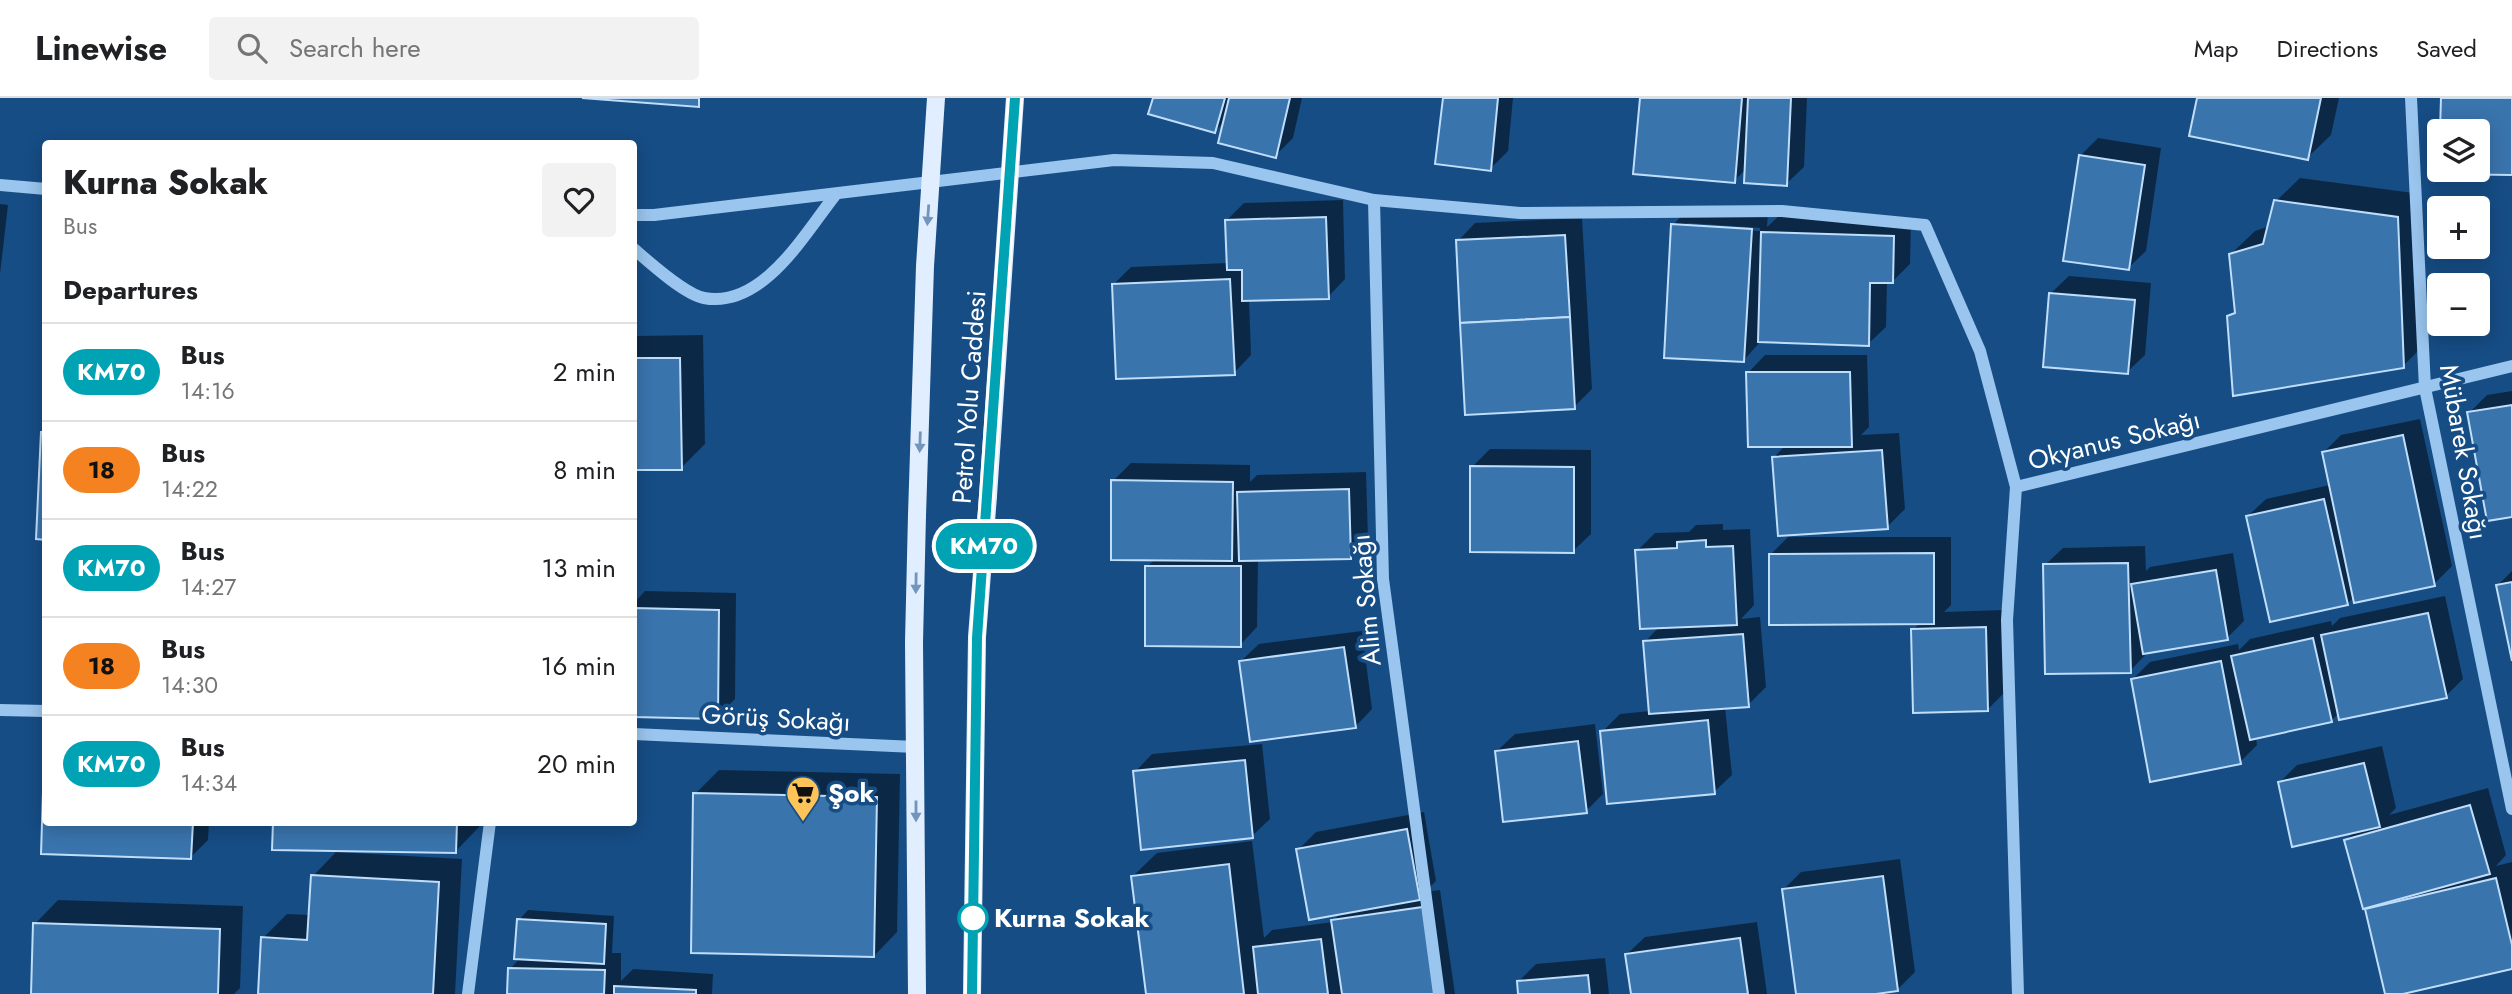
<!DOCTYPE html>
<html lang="en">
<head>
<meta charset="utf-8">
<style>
	body { margin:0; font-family:Jost,sans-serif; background:#f2f2f2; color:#202124; height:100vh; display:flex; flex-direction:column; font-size:26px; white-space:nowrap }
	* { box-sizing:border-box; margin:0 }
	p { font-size:23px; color:#757577 }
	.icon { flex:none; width:38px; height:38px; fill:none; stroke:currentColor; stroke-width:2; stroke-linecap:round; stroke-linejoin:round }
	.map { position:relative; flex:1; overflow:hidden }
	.side { position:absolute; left:42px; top:42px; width:595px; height:686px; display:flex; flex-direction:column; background:#fff; border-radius:7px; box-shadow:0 4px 18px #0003 }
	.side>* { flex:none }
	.badge { padding:0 14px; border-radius:23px; font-size:24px; line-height:46px }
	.tools { position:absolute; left:2427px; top:21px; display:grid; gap:14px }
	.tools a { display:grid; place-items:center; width:63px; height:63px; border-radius:7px; background:#fff; box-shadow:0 4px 18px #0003; font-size:35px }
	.map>.badge { position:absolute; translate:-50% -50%; box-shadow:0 0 0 4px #fff }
	h2 { padding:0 21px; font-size:26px; line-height:63px }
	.round { display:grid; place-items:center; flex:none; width:74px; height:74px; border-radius:7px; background:#f2f2f2 }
	.headline { display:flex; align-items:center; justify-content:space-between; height:119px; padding:0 21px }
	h1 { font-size:33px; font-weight:800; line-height:52px }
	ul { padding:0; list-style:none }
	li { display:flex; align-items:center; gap:21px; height:98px; padding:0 21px; border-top:2px solid #e0e0e0 }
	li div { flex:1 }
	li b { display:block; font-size:26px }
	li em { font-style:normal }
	li .badge { min-width:77px; font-weight:700; text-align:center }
	header { display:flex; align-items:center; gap:42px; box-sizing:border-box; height:98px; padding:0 35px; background:#fff; border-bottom:2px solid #e0e0e0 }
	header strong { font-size:33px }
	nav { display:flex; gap:38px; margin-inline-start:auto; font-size:24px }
	.search { width:490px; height:63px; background:#f2f2f2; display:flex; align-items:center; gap:18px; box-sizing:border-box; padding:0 24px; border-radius:7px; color:#757577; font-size:26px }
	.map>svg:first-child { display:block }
	.shadow { fill:#0007; fill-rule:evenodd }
	.building { fill:#3a74ad; stroke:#c0defa; stroke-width:2 }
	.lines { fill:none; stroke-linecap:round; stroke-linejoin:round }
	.minor { stroke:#9ac5ee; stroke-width:12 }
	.major { stroke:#e1eeff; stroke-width:18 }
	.major-bridge { stroke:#e1eeff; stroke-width:18 }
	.oneway { fill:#7195bc }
	.line-casing { stroke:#fff; stroke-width:16 }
	.line { stroke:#00a3b4; stroke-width:10 }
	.stop-dot { fill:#fff; stroke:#00a3b4; stroke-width:3.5 }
	.labels { text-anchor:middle; stroke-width:7; stroke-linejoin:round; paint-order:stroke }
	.street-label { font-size:26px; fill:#fff; stroke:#164d85 }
	.poi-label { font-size:26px; font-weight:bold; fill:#fff; stroke:#164d85; text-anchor:start }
	.stop-label { font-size:26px; font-weight:bold; fill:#fff; stroke:#164d85; text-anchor:start }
</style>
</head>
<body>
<header>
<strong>Linewise</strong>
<div class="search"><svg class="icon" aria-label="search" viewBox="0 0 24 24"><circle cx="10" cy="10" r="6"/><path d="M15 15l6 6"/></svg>Search here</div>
<nav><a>Map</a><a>Directions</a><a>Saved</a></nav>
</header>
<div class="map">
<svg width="2512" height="896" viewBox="0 0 2512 896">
	<rect width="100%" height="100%" fill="#164d85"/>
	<g class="shadow">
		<path d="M1154 0H1302L1293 40 1275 58 1226 22 1215 33Z"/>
		<path d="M1445 0H1513L1508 53 1490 71Z"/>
		<path d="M1641 0H1807L1804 69 1786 86 1746 71 1734 83Z"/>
		<path d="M2199 0H2339L2331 37 2307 60Z"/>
		<path d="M2098 40 2161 50 2146 153 2128 170 2080 58Z"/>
		<path d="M2300 80 2421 96 2427 244 2403 268 2229 219 2237 212 2231 156 2255 133 2270 128 2276 103Z"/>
		<path d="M1343 102 1345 181 1328 199 1249 201 1251 257 1234 275 1113 187 1131 169 1228 165 1227 122 1244 105Z"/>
		<path d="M0 106 8 107 0 176Z"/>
		<path d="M1690 109 1768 114 1767 129 1780 117 1911 121 1910 166 1892 184 1887 183 1886 229 1868 246 1761 243 1744 262 1673 127ZM1687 125 1760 130V133L1687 129Z"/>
		<path d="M1582 120 1592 291 1574 309 1458 143 1475 125Z"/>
		<path d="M2069 178 2151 185 2145 257 2127 274 2051 195Z"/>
		<path d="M703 237 705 346 681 370H634V238Z"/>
		<path d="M1765 257H1867L1869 329 1861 337 1899 335 1905 411 1887 429 1774 359 1786 347 1748 275Z"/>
		<path d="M2512 293V417L2469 315 2487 297Z"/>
		<path d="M2420 321 2452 468 2434 486 2355 498 2347 506 2248 418 2266 401 2330 387 2323 355 2341 337Z"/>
		<path d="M1490 351 1591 352V436L1573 453 1472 369Z"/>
		<path d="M1131 365 1250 367V384L1257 377 1366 374 1368 441 1350 459 1258 461 1257 529 1240 547 1147 469 1155 461 1113 383Z"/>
		<path d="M1723 426V432L1750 431 1754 507 1741 521 1760 519 1766 589 1748 607 1725 609 1732 677 1714 694 1602 634 1620 616 1650 613 1645 544 1660 528 1637 453 1655 435 1689 434 1696 427Z"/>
		<path d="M1788 439H1951V507L1944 514 2003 512 2005 594 1987 612 1913 532 1920 525 1771 456Z"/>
		<path d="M2145 448 2146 473 2150 469 2233 455 2244 523 2227 540 2148 554 2130 573 2045 467 2063 450Z"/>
		<path d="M2512 473V555L2497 488Z"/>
		<path d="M645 493 736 495 735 601 717 619 634 617V505Z"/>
		<path d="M2445 498 2463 581 2446 598 2339 615 2331 623 2256 639 2257 647 2240 664 2132 582 2150 564 2238 546 2239 552 2250 541 2331 523 2332 528 2340 520Z"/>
		<path d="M1362 533 1372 611 1355 629 1241 563 1259 546Z"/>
		<path d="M1595 626 1603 696 1586 713 1497 653 1515 636Z"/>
		<path d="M1262 646 1270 721 1252 738 1135 674 1152 656Z"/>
		<path d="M2382 648 2396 710 2389 717 2488 690 2506 757 2496 768 2512 764V869L2395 896H2387L2366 809 2346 742 2355 733 2280 684 2297 667Z"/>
		<path d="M46 670V724H209L208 742 191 759 43 754Z"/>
		<path d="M719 672 900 676 897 834 874 858 695 696Z"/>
		<path d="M1424 714 1436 783 1425 794 1440 792 1455 896H1148L1133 778 1157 755 1252 743 1264 840 1272 832 1333 824 1341 814 1298 752 1316 734Z"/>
		<path d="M274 724H479V729L456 753Z"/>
		<path d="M336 754 462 761 455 896H260L263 840 287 816 310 817 313 778Z"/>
		<path d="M1900 761 1915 874 1897 892 1862 896H1798L1784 791 1801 774Z"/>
		<path d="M58 802 243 808 240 890 234 896H33L35 826Z"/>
		<path d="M528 812 614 818 612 855H621V883L633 871 713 876 712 896H509L510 871 520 860 519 822Z"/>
		<path d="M1757 824 1767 896H1632L1627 856 1645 839Z"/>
		<path d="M1605 860 1609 896H1520L1518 884 1536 866Z"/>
	</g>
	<g class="building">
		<path d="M582 0H699V9Z"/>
		<path d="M1153 0H1225L1215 35 1148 16Z"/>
		<path d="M1229 0H1290L1276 60 1218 45Z"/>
		<path d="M1443 0H1498L1491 73 1435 66Z"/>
		<path d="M1640 0H1742L1735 85 1633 76Z"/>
		<path d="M1748 0H1791L1787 88 1744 85Z"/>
		<path d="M2197 0H2321L2308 62 2189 38Z"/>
		<path d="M2441 0H2512V77L2440 76V72H2478V33H2440Z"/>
		<path d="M2079 57 2145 67 2129 172 2063 163Z"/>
		<path d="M2274 102 2398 119 2404 270 2233 298 2227 218 2235 215 2229 156 2263 146Z"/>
		<path d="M1326 119 1329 201 1242 203V172H1227L1225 122Z"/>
		<path d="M1671 126 1752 131 1744 264 1664 260Z"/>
		<path d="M1761 134 1894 138 1893 185H1870L1869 248 1758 244Z"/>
		<path d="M1565 137 1570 219 1460 225 1456 142Z"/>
		<path d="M1230 181 1235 277 1116 281 1112 186Z"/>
		<path d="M2049 195 2135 202 2128 276 2043 269Z"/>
		<path d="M1570 219 1575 311 1465 317 1460 225Z"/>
		<path d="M634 260H680L682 372H634Z"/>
		<path d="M1746 274H1850L1852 349H1748Z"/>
		<path d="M2512 307V419L2487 423 2467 314Z"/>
		<path d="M41 334H46V442L36 441Z"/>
		<path d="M2403 337 2435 488 2354 505 2322 354Z"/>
		<path d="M1882 352 1888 431 1778 438 1772 359Z"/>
		<path d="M1470 368 1574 369V455L1470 454Z"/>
		<path d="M1111 382 1233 384 1232 463 1111 462Z"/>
		<path d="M1349 391 1351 461 1239 463 1237 394Z"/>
		<path d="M2324 401 2348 507 2270 524 2246 418Z"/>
		<path d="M1706 442V449L1733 448 1737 527 1640 531 1635 452 1677 450V444Z"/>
		<path d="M1934 455V526L1769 527V456Z"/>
		<path d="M2128 465 2131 575 2045 576 2043 466Z"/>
		<path d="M1145 468H1241V549L1145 548Z"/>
		<path d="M2216 472 2228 542 2143 556 2131 486Z"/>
		<path d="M2512 484V563L2496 487Z"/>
		<path d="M634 510 719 512 718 621 634 619Z"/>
		<path d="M2428 515 2447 600 2339 622 2321 537Z"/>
		<path d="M1986 529 1988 613 1913 615 1911 531Z"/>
		<path d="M1743 536 1749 609 1649 616 1643 543Z"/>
		<path d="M2313 540 2332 624 2250 642 2231 558Z"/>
		<path d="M1344 549 1356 630 1250 644 1239 563Z"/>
		<path d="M2221 563 2241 666 2150 684 2131 581Z"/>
		<path d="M1708 622 1715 696 1607 706 1600 633Z"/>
		<path d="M1578 643 1587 715 1503 724 1495 653Z"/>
		<path d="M44 662 46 724H193L191 761 41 756Z"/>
		<path d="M1245 662 1253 740 1141 752 1133 673Z"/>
		<path d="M2364 665 2380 729 2292 749 2278 684Z"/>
		<path d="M693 695 877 699 874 859 691 855Z"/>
		<path d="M2470 707 2490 776 2363 811 2344 742Z"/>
		<path d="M273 724H457L456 755 272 752Z"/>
		<path d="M1407 731 1420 802 1309 822 1296 751Z"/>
		<path d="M1229 766 1244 896H1146L1131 778Z"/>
		<path d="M311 777 439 784 433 896H258L261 839 307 842Z"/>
		<path d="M1883 778 1898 893 1876 896H1796L1782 791Z"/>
		<path d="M2496 780 2512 847V871L2403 896H2385L2365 811Z"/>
		<path d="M1423 809 1436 896H1342L1331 822Z"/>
		<path d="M517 821 606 826 604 866 514 861Z"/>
		<path d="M33 825 220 831 218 896H31Z"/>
		<path d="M1740 840 1748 896H1631L1625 856Z"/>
		<path d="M1321 841 1328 896H1258L1253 849Z"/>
		<path d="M508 870 605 872 604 896H507Z"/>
		<path d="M1588 877 1590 896H1518L1517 883Z"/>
		<path d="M614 888 696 892V896H614Z"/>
	</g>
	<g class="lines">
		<g class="minor">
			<path d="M2411 0 2425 290 2512 711"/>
			<path d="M0 87 46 91"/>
			<path d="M1374 102 1383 481 1439 896"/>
			<path d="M634 117H654L1114 62 1213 65 1374 102 1520 115 1782 113 1925 127 1980 253 2016 389 2007 522 2018 896"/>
			<path d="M634 151C649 164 684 196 704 200 763 211 805 135 836 96"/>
			<path d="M2016 389 2512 268"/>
			<path d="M0 612 46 613"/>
			<path d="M634 636 915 649"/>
			<path d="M468 896 490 724"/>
		</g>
		<g class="major">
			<path d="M917 896 914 544 917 417"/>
			<path d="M972 896 977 539 988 398"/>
		</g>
		<g class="major-bridge">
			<path d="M988 398 1015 0"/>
			<path d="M917 417 925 168 936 0"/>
		</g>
	</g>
	<defs><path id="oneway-solid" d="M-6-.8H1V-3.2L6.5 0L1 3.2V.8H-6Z" transform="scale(1.75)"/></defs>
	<g class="oneway">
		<use href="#oneway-solid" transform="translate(928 117) rotate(94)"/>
		<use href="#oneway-solid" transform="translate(920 344) rotate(92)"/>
		<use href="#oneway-solid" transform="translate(916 485) rotate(91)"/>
		<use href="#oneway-solid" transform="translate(916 713) rotate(90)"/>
	</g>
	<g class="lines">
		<g class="line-casing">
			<path id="line" d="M972 896 977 540 1015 0"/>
		</g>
		<use href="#line" class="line"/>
	</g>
	<defs>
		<g id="supermarket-pin" transform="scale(1.75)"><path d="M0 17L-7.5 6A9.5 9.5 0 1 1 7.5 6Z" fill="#ffc457" stroke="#164d85"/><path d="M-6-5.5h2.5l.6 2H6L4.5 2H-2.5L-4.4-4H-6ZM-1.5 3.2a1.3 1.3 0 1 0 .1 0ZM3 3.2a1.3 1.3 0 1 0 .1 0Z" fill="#111"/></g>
	</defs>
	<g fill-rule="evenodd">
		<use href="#supermarket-pin" x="803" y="695"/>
	</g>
	<circle class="stop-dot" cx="973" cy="820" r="14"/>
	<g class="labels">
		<g class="street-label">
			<text transform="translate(969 299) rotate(-86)" y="9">Petrol Yolu Caddesi</text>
			<text transform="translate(2114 342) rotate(-14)" y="9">Okyanus Sokağı</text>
			<text transform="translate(2464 354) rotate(80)" y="9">Mübarek Sokağı</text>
			<text transform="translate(1366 502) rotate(-95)" y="9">Alim Sokağı</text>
			<text transform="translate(776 620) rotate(3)" y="9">Görüş Sokağı</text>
		</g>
		<g class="poi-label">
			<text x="828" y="704">Şok</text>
		</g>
		<g class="stop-label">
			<text x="994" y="829">Kurna Sokak</text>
		</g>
	</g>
</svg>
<div class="tools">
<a><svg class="icon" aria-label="layers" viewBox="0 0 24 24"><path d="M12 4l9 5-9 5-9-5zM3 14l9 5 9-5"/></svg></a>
<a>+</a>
<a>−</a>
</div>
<b class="badge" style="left:984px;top:448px;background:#00a3b4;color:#fff">KM70</b>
<section class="side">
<div class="headline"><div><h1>Kurna Sokak</h1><p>Bus</p></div><a class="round"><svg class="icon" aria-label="heart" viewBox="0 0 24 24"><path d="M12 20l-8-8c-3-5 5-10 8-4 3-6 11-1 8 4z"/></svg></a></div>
<h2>Departures</h2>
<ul>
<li><span class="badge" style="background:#00a3b4;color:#fff">KM70</span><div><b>Bus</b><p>14:16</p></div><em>2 min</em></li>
<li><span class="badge" style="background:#f58220;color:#111">18</span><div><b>Bus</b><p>14:22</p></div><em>8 min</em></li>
<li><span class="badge" style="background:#00a3b4;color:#fff">KM70</span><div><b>Bus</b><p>14:27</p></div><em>13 min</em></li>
<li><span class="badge" style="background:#f58220;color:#111">18</span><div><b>Bus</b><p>14:30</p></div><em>16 min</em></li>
<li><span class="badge" style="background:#00a3b4;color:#fff">KM70</span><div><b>Bus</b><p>14:34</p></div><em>20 min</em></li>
</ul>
</section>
</div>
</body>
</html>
